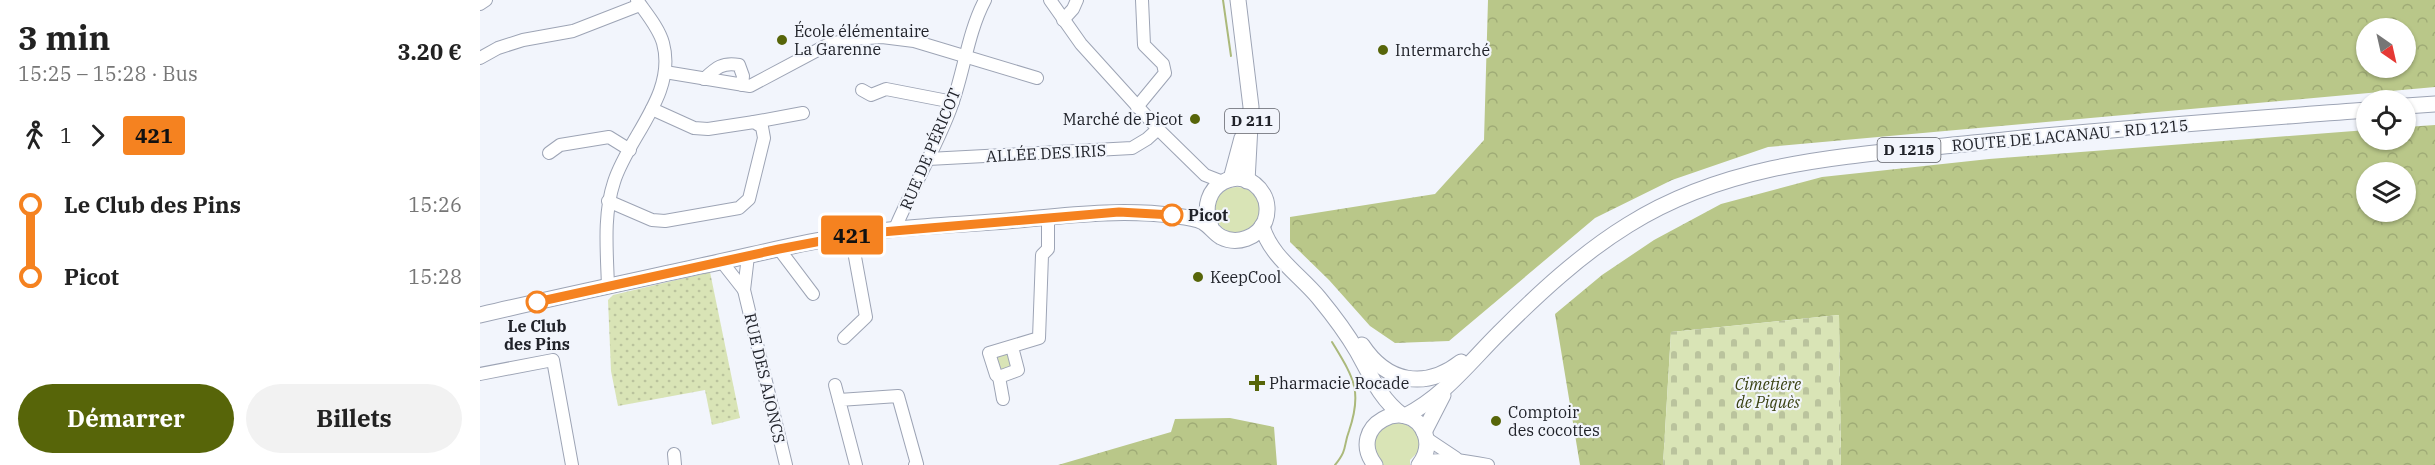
<!DOCTYPE html>
<html lang="fr">
<head>
<meta charset="utf-8">
<style>
	body { margin:0; font-family:"IBM Plex Serif",serif; background:#f2f2f2; color:#222; height:100vh; display:flex; flex-direction:column; font-size:22px; white-space:nowrap }
	* { box-sizing:border-box; margin:0 }
	p { font-size:20px; color:#767676 }
	.icon { flex:none; width:33px; height:33px; fill:none; stroke:currentColor; stroke-width:2; stroke-linecap:round; stroke-linejoin:round }
	.map { position:relative; flex:1; overflow:hidden }
	.panel { display:flex; flex-direction:column; background:#fff; width:480px }
	.panel>* { flex:none }
	.badge { padding:0 12px; border-radius:4px; font-size:21px; line-height:39px }
	.needle { width:39px; rotate:146deg }
	.buttons { position:absolute; left:1876px; top:18px; display:grid; gap:12px }
	.buttons a { display:grid; place-items:center; width:60px; height:60px; border-radius:50%; background:#fff; box-shadow:0 2px 4px #0004; font-size:30px }
	.map>.badge { position:absolute; translate:-50% -50%; box-shadow:0 0 0 3px #fff }
	.legs { display:flex; align-items:center; gap:9px; height:66px; padding:0 18px; font-size:20px }
	.legs p { margin-inline-start:auto }
	.headline { display:flex; align-items:center; justify-content:space-between; height:102px; padding:0 18px }
	h1 { font-size:33px; font-weight:700; line-height:45px }
	.action { display:flex; gap:12px; margin-top:auto; padding:12px 18px }
	.action a { flex:1; height:69px; border-radius:36px; background:#576509; color:#fff; font-size:24px; font-weight:700; line-height:69px; text-align:center }
	.action a+a { background:#f2f2f2; color:#222 }
	ul { padding:0 18px; list-style:none }
	li { display:flex; align-items:center; gap:21px; height:72px; font-size:22px }
	li i { display:grid; place-items:center; width:9px; height:100%; margin:0 8px; background:currentColor }
	li i::after { content:''; width:15px; height:15px; margin:-8px; border:4px solid; border-radius:50%; background:#fff }
	li p { margin-inline-start:auto }
	li:first-child i { background:linear-gradient(#0000 50%,currentColor 0) }
	li:last-child i { background:linear-gradient(currentColor 50%,#0000 0) }
	main { display:flex; flex:1; min-height:0 }
	.map>svg:first-child { display:block }
	.grass { fill:#d9e4b6 }
	.forest { fill:url(#forest-crowns); fill-rule:evenodd }
	.cemetery { fill:url(#cemetery-stones) }
	.park { fill:url(#park-dots) }
	.lines { fill:none; stroke-linecap:round; stroke-linejoin:round }
	.stream { stroke:#abb97b; stroke-width:2 }
	.minor-casing { stroke:#9da4b5; stroke-width:14 }
	.major-casing { stroke:#9da4b5; stroke-width:17 }
	.minor { stroke:#fff; stroke-width:12 }
	.major { stroke:#fff; stroke-width:15 }
	.line-1-casing { stroke:#fff; stroke-width:14 }
	.line-1 { stroke:#f58220; stroke-width:9 }
	.poi-dot { fill:#576509; stroke:#f2f5fc; stroke-width:2 }
	.stop-1-dot { fill:#fff; stroke:#f58220; stroke-width:3 }
	.labels { text-anchor:middle; stroke-width:4.5; stroke-linejoin:round; paint-order:stroke }
	.shield { fill:#f2f5fc; stroke:#606269; stroke-width:1.5 }
	.shield-label { font-size:15px; font-weight:bold; fill:#21232a }
	.poi-label { font-size:16px; fill:#21232a; stroke:#f2f5fc; text-anchor:start }
	.street-label { font-size:16px; fill:#21232a; stroke:#f2f5fc }
	.stop-label { font-size:16px; font-weight:bold; fill:#21232a; stroke:#f2f5fc; text-anchor:start }
	.park-label { font-size:16px; font-style:italic; fill:#394112; stroke:#f2f5fc }
</style>
</head>
<body>
<main>
<section class="panel">
<div class="headline"><div><h1>3 min</h1><p>15:25 – 15:28 · Bus</p></div><b>3.20 €</b></div>
<div class="legs"><svg class="icon" aria-label="walk" viewBox="0 0 24 24"><circle cx="13" cy="4" r="2"/><path d="M13 8l-2 6 4 7M11 14l-3 7M7 12l3-4h3l4 4"/></svg>1<svg class="icon" aria-label="forward" viewBox="0 0 24 24"><path d="M9 5l7 7-7 7"/></svg><b class="badge" style="background:#f58220;color:#111">421</b></div>
<ul>
<li><i style="color:#f58220"></i><b>Le Club des Pins</b><p>15:26</p></li>
<li><i style="color:#f58220"></i><b>Picot</b><p>15:28</p></li>
</ul>
<div class="action"><a>Démarrer</a><a>Billets</a></div>
</section>
<div class="map">
<svg width="1955" height="465" viewBox="0 0 1955 465">
	<defs>
		<pattern id="forest-crowns" width="20" height="18" patternUnits="userSpaceOnUse" patternTransform="scale(1.5)"><rect width="20" height="18" fill="#b9c789"/><path d="M2 6a3 3 0 1 1 6 0M12 15a3 3 0 1 1 6 0" fill="none" stroke="#9fab76"/></pattern>
		<pattern id="cemetery-stones" width="16" height="16" patternUnits="userSpaceOnUse" patternTransform="scale(1.5)"><rect width="16" height="16" fill="#d9e4b6"/><path d="M2 7V4a2 2 0 0 1 4 0v3zM10 15v-3a2 2 0 0 1 4 0v3z" fill="#bac39d"/></pattern>
		<pattern id="park-dots" width="8" height="8" patternUnits="userSpaceOnUse" patternTransform="scale(1.5)"><rect width="8" height="8" fill="#d9e4b6"/><path d="M2 2h.1M6 6h.1" fill="none" stroke="#bac39d" stroke-width="1.8" stroke-linecap="round"/></pattern>
	</defs>
	<rect width="100%" height="100%" fill="#f2f5fc"/>
	<g class="grass">
		<circle cx="757" cy="210" r="23"/>
		<path d="M528 351 533 367 520 371 516 353Z"/>
		<path d="M918 420 939 432 941 453 936 454 930 460V465H903C894 457 887 438 900 429 905 425 912 423 918 420Z"/>
	</g>
	<g class="forest">
		<path d="M1008 0H1955V87L1288 147 1192 180 1115 218 969 341 915 343 890 326 849 280 810 242V217L955 194 1004 140ZM1887 28H1926V68H1887Z"/>
		<path d="M1955 125V465H1361L1359 315 1191 332 1183 465H1100L1075 314 1122 275 1174 240 1241 204 1342 177 1509 159 1887 130V140H1926V127ZM1887 172H1926V212H1887Z"/>
		<path d="M750 418 794 427 797 465H578L691 432 695 419Z"/>
	</g>
	<path class="cemetery" d="M1359 315 1361 465H1183L1191 332Z"/>
	<path class="park" d="M230 272 260 418 232 425 225 390 138 406 131 371 128 300 133 295Z"/>
	<g class="lines">
		<g class="stream">
			<path d="M743 0 751 56"/>
			<path d="M852 342C873 377 883 390 869 431 863 447 868 449 855 465"/>
		</g>
		<g class="minor-casing">
			<g id="minor">
				<path d="M570 0 601 44 678 129 725 175 743 182"/>
				<path d="M0 4 6 0"/>
				<path d="M583 20 593 9 597 0"/>
				<path d="M0 58 18 48 43 40 93 31 160 5"/>
				<path d="M185 72 270 86 349 44 373 39 402 37 434 41 557 78"/>
				<path d="M224 79C236 68 242 62 259 65L263 76 262 85"/>
				<path d="M382 90 391 95 406 89 473 102"/>
				<path d="M657 107 685 73 683 64 664 45 662 0"/>
				<path d="M274 122 323 113"/>
				<path d="M69 153 80 145 129 137 150 150"/>
				<path d="M448 159 652 148 667 139 678 129"/>
				<path d="M128 201 172 220 185 221 259 208 269 199 284 138 282 127 274 122 228 129 214 128 172 109"/>
				<path d="M417 229V224C434 185 455 149 470 110 484 74 487 34 505 0"/>
				<path d="M299 249 333 294"/>
				<path d="M268 256 264 290 306 465"/>
				<path d="M242 262 264 290"/>
				<path d="M128 287C127 252 123 215 134 182 148 137 197 94 183 43 179 28 166 13 157 0"/>
				<path d="M364 338 386 317 371 235"/>
				<path d="M532 347 538 370 519 377 516 375 509 353 559 338 562 255 568 249V217"/>
				<path d="M0 374 73 360 92 465"/>
				<path d="M519 377 523 399"/>
				<path d="M355 385 359 400"/>
				<path d="M946 438 976 458"/>
				<path d="M194 454 195 465"/>
				<path d="M940 463C965 457 983 460 1008 465"/>
				<path d="M376 465 359 400 418 396 437 464 435 465"/>
			</g>
		</g>
		<g class="major-casing">
			<g id="major">
				<path d="M758 0 771 107 767 181"/>
				<path d="M1926 106 1955 104"/>
				<path d="M751 179 762 138"/>
				<path d="M782 226C790 256 820 275 839 298 853 315 866 332 877 351 890 374 900 399 922 415"/>
				<path d="M0 315C72 298 144 283 216 267 265 257 314 244 363 236 417 227 472 225 527 221 583 216 640 208 696 216 705 217 715 218 723 222 730 226 734 233 741 237 757 245 778 238 785 221 788 213 788 202 783 194 764 161 713 184 731 227"/>
				<path d="M882 345C907 383 945 390 981 362"/>
				<path d="M925 416C963 397 989 363 1019 333 1058 294 1101 254 1148 225 1253 159 1374 156 1493 143 1624 129 1756 120 1887 110"/>
				<path d="M944 432 963 395"/>
				<path d="M895 465C865 426 929 393 945 434 949 445 946 456 939 465"/>
			</g>
		</g>
		<use href="#minor" class="minor"/>
		<use href="#major" class="major"/>
	</g>
	<g class="lines">
		<g class="line-1-casing">
			<path id="line-1" d="M57 302 299 249 378 234 639 212 692 215"/>
		</g>
		<use href="#line-1" class="line-1"/>
	</g>
	<g class="poi-dot">
		<circle cx="302" cy="40" r="6"/>
		<circle cx="903" cy="50" r="6"/>
		<circle cx="715" cy="119" r="6"/>
		<circle cx="718" cy="277" r="6"/>
		<path d="M774 374h6v6h6v6h-6v6h-6v-6h-6v-6h6z"/>
		<circle cx="1016" cy="421" r="6"/>
	</g>
	<g class="stop-1-dot">
		<circle cx="692" cy="215" r="10"/>
		<circle cx="57" cy="302" r="10"/>
	</g>
	<g class="labels">
		<g class="shield">
			<rect x="745" y="109" width="54" height="24" rx="4.5"/>
			<rect x="1397.5" y="138" width="63" height="24" rx="4.5"/>
		</g>
		<g class="shield-label">
			<text x="772" y="126">D 211</text>
			<text x="1429" y="155">D 1215</text>
		</g>
		<g class="poi-label">
			<text x="314" y="37">École élémentaire<tspan x="314" dy="18">La Garenne</tspan></text>
			<text x="915" y="56">Intermarché</text>
			<text x="703" y="125" text-anchor="end">Marché de Picot</text>
			<text x="730" y="283">KeepCool</text>
			<text x="789" y="389">Pharmacie Rocade</text>
			<text x="1028" y="418">Comptoir<tspan x="1028" dy="18">des cocottes</tspan></text>
		</g>
		<g class="street-label">
			<text transform="translate(1590 135) rotate(-5)" y="6">ROUTE DE LACANAU - RD 1215</text>
			<text transform="translate(450 149) rotate(-67)" y="6">RUE DE PÉRICOT</text>
			<text transform="translate(566 153) rotate(-3)" y="6">ALLÉE DES IRIS</text>
			<text transform="translate(285 378) rotate(77)" y="6">RUE DES AJONCS</text>
		</g>
		<g class="stop-label">
			<text x="708" y="221">Picot</text>
			<text x="57" y="332" text-anchor="middle">Le Club<tspan x="57" dy="18">des Pins</tspan></text>
		</g>
		<g class="park-label">
			<text x="1288" y="390">Cimetière<tspan x="1288" dy="18">de Piquès</tspan></text>
		</g>
	</g>
</svg>
<div class="buttons">
<a><svg class="needle" viewBox="-14 -14 28 28"><path d="M0-13l5 13h-10z" fill="#e53935"/><path d="M0 13l5-13h-10z" fill="#767676"/></svg></a>
<a><svg class="icon" aria-label="locate" viewBox="0 0 24 24"><circle cx="12" cy="12" r="6"/><path d="M12 2v4M12 18v4M2 12h4M18 12h4"/></svg></a>
<a><svg class="icon" aria-label="layers" viewBox="0 0 24 24"><path d="M12 4l9 5-9 5-9-5zM3 14l9 5 9-5"/></svg></a>
</div>
<b class="badge" style="left:372px;top:235px;background:#f58220;color:#111">421</b>
</div>
</main>
</body>
</html>
